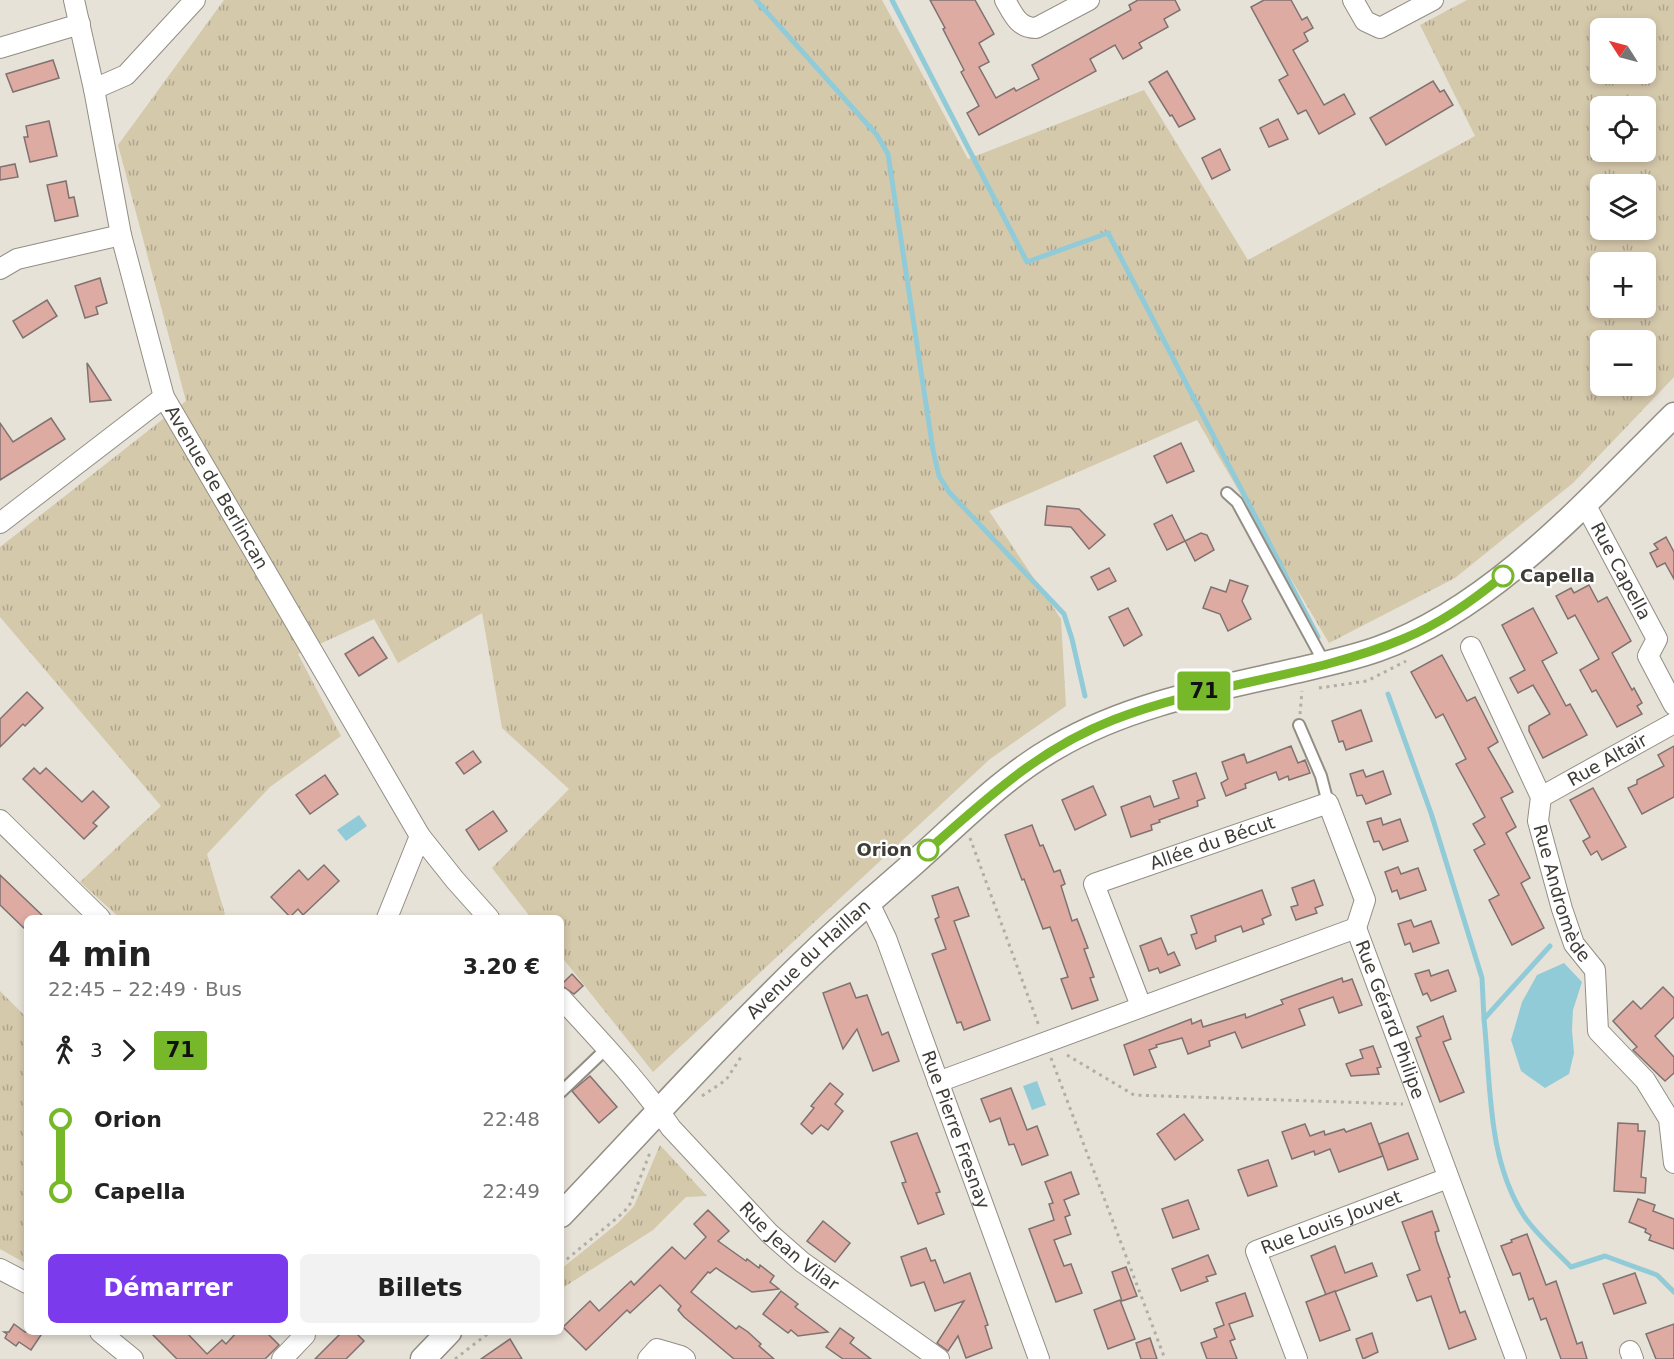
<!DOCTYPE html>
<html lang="fr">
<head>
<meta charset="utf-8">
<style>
	body { margin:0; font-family:"DejaVu Sans",sans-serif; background:#f2f2f2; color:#222; height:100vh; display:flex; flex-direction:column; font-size:22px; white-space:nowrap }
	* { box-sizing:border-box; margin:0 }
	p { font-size:20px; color:#767676 }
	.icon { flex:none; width:33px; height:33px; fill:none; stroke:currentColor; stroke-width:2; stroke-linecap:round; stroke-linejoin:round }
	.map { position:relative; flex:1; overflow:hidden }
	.side { position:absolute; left:24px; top:915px; width:540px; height:420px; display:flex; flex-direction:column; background:#fff; border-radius:9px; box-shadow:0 3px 9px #0003 }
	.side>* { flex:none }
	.badge { padding:0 12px; border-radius:4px; font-size:21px; line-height:39px }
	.needle { width:39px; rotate:306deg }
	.tools { position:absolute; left:1590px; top:18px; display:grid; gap:12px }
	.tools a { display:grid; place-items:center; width:66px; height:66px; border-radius:9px; background:#fff; box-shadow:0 3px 9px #0003; font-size:30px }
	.map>.badge { position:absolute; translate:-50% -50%; box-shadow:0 0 0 3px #fff }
	.legs { display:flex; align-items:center; gap:9px; height:66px; padding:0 24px; font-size:20px }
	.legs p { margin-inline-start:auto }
	.summary { display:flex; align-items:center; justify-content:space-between; height:102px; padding:0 24px }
	h1 { font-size:33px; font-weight:800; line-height:45px }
	.action { display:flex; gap:12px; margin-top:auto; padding:12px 24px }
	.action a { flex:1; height:69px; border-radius:9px; background:#7c3aed; color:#fff; font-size:24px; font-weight:800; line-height:69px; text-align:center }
	.action a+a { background:#f2f2f2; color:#222 }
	ul { padding:0 24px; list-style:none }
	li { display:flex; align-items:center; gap:21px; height:72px; font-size:22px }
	li i { display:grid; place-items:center; width:9px; height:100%; margin:0 8px; background:currentColor }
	li i::after { content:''; width:15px; height:15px; margin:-8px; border:4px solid; border-radius:50%; background:#fff }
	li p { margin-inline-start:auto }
	li:first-child i { background:linear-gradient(#0000 50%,currentColor 0) }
	li:last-child i { background:linear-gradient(currentColor 50%,#0000 0) }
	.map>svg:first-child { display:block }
	.grass { fill:url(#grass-tufts); fill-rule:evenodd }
	.water { fill:#92cbd8 }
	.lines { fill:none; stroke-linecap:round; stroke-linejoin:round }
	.stream { stroke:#92cbd8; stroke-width:5 }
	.building { fill:#deaba2; stroke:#7f7270; stroke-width:1.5 }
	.service-casing { stroke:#938e84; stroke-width:14 }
	.minor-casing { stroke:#938e84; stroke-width:22 }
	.tertiary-casing { stroke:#938e84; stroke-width:27 }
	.path { stroke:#b3aea5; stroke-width:3; stroke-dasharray:3 4.5; stroke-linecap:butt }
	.service { stroke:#fff; stroke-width:10 }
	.minor { stroke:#fff; stroke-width:20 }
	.tertiary { stroke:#fff; stroke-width:24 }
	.line-1-casing { stroke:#fff; stroke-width:14 }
	.line-1 { stroke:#76b82a; stroke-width:9 }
	.stop-1-dot { fill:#fff; stroke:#76b82a; stroke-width:3 }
	.labels { text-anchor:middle; stroke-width:4.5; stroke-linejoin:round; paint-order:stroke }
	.street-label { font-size:18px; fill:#3e3c37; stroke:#fff }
	.stop-label { font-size:18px; font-weight:bold; fill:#3e3c37; stroke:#fff; text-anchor:start }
</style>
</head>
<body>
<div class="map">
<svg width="1674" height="1359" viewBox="0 0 1674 1359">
	<defs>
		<pattern id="grass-tufts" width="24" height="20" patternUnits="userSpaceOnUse" patternTransform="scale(1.5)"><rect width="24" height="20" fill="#d5c9ac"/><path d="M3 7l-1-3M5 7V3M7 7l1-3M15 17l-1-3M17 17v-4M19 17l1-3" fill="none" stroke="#aea48d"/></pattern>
	</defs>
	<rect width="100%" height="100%" fill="#e7e2d7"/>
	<g class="grass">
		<path d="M224 0H882L968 159 1144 90 1248 260 1475 136 1420 25 1467 0H1674V377L1573 483 1455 578 1329 643 1197 420 989 511 1061 619 1066 706 990 759 653 1072 561 956V918H531L492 868 569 789 502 728 482 613 398 663 374 619 298 654 341 736 270 787 207 854 225 914 221 918H120L80 882 161 806 0 617V547L186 401 118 145ZM1600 28H1646V74H1600ZM1600 106H1646V152H1600ZM1600 184H1646V230H1600ZM1600 262H1646V308H1600ZM1600 340H1646V386H1600Z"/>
		<path d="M0 991 27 1018V1264L0 1249Z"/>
		<path d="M660 1145 707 1196 686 1197 653 1230 561 1289V1269L618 1223 634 1206Z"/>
	</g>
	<g class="water">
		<path d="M359 815 367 826 346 841 337 830Z"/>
		<path d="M1564 963 1582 982 1573 1010 1572 1030 1574 1053 1569 1074 1545 1088 1521 1071 1511 1040 1522 1002 1537 975Z"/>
		<path d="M1037 1081 1046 1105 1032 1110 1023 1086Z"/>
	</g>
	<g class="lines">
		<g class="stream">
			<path d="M756 0 877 135 888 154 933 450 939 476 949 492 1064 614 1072 639 1085 696"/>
			<path d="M892 0 1027 262 1108 233 1318 637"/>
			<path d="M1388 694 1431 813 1482 978 1484 1019"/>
			<path d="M1550 946 1484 1019C1491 1086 1487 1158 1524 1216 1536 1234 1556 1251 1571 1267L1605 1256 1657 1275 1674 1292"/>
		</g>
	</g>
	<g class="building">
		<path d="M930 0H975L994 34 979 43 989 62 979 67 996 98 1014 88 1016 91 1039 79 1032 65 1131 10 1129 5 1138 0H1175L1180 10 1164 19 1168 27 1139 43 1142 48 1123 59 1115 45 1090 59 1096 71 979 135 967 113 979 106 961 72 964 70 943 29 945 28Z"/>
		<path d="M1264 0H1291L1302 20 1307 17 1313 28 1304 33 1308 41 1293 50 1324 105 1344 94 1355 114 1319 134 1306 110 1298 114 1279 80 1288 75 1251 7Z"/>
		<path d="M53 60 59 78 13 92 6 74Z"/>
		<path d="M1167 71 1195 119 1179 127 1172 115 1170 116 1149 82Z"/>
		<path d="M1433 81 1440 92 1444 90 1453 105 1386 145 1370 118Z"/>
		<path d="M1278 119 1288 139 1269 147 1260 128Z"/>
		<path d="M49 121 57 156 30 162 24 137H28L26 126Z"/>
		<path d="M1220 149 1230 170 1212 179 1202 158Z"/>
		<path d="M15 164 18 177 0 180V167Z"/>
		<path d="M66 181 69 198 74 197 78 216 55 221 47 185Z"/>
		<path d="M100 278 107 303 96 307 98 314 85 318 75 286Z"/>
		<path d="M47 300 57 316 23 338 13 321Z"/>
		<path d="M87 363 111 400 90 402Z"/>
		<path d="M51 418 65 439 0 480V423L13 442Z"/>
		<path d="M1181 443 1194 471 1167 483 1154 456Z"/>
		<path d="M1047 506 1079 509 1105 535 1089 549 1071 527 1045 525Z"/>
		<path d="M1172 515 1185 541 1201 533 1207 535 1214 550 1195 561 1185 541 1167 550 1154 524Z"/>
		<path d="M1666 537 1674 552V579L1665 563 1657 567 1650 553 1658 549 1654 544Z"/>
		<path d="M1109 568 1116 581 1098 590 1091 577Z"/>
		<path d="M1230 580 1248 586 1242 601 1251 619 1228 631 1220 614 1203 608 1211 587 1226 592Z"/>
		<path d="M1589 585 1598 602 1607 597 1631 641 1612 653 1632 690 1634 688 1642 703 1637 706 1642 714 1617 727 1596 690 1592 692 1580 670 1599 659 1575 615 1568 619 1556 596 1571 588 1574 593Z"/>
		<path d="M1128 608 1142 635 1124 646 1109 617Z"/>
		<path d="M1533 608 1557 653 1542 661 1566 706 1570 704 1587 735 1543 758 1529 731V726L1550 714 1533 685 1518 693 1510 678 1525 670 1502 625Z"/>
		<path d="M373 637 387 658 359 676 345 654Z"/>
		<path d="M1442 655 1467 701 1475 697 1498 742 1488 748 1513 792 1501 798 1516 827 1506 833 1530 878 1521 883 1544 928 1512 945 1489 900 1499 895 1474 850 1485 844 1473 824 1485 817 1456 764 1466 759 1443 714 1436 718 1411 672Z"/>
		<path d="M27 692 43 708 25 726 23 724 0 747V719Z"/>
		<path d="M1361 710 1372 741 1346 750 1343 741 1339 742 1332 721Z"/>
		<path d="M1291 746 1298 763 1305 760 1310 773 1289 780 1288 776 1279 780 1276 772 1245 784 1246 788 1226 796 1221 783 1228 779 1222 762 1244 754 1247 763Z"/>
		<path d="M1674 746V797L1642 814 1628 788 1637 784V780L1664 766 1658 755Z"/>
		<path d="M473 751 481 762 464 774 456 763Z"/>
		<path d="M34 768 40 774 46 768 82 802 93 791 109 807 93 823 97 826 84 839 23 779Z"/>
		<path d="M1363 770 1366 777 1383 771 1391 794 1366 804 1362 795 1357 796 1350 774Z"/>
		<path d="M1196 773 1205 798 1197 801 1198 806 1159 820 1160 822 1151 825 1152 830 1131 837 1121 807 1150 796 1154 807 1179 798 1173 781Z"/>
		<path d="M325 775 338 794 310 814 296 795Z"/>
		<path d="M1093 786 1106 815 1075 830 1062 800Z"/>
		<path d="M1593 788 1626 847 1602 860 1597 851 1591 855 1583 841 1590 837 1570 800Z"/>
		<path d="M493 811 507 831 479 850 466 830Z"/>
		<path d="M1381 818 1383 825 1400 819 1408 841 1383 850 1379 841 1374 842 1367 822Z"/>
		<path d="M1032 825 1040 846 1043 845 1054 872 1060 870 1065 884 1061 886 1072 921 1077 919 1088 948 1084 949 1094 977 1090 978 1098 1000 1072 1009 1061 979 1068 977 1050 927 1043 929 1024 879 1022 880 1005 835Z"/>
		<path d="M324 865 339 881 303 915 298 909 290 917 271 897 299 870 308 880Z"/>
		<path d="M1398 867 1401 874 1418 868 1426 890 1400 899 1397 890 1392 892 1385 872Z"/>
		<path d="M0 875 45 918H27V931L0 905Z"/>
		<path d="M1314 880 1323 905 1315 908 1317 913 1296 920 1291 907 1298 905 1292 888Z"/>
		<path d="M958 887 969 916 954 921 990 1020 964 1030 961 1022 957 1023 932 954 946 949 935 919 939 917 932 896Z"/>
		<path d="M1262 890 1271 915 1262 919 1264 924 1243 932 1241 926 1215 936 1216 941 1196 949 1191 935 1197 933 1191 916Z"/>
		<path d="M1411 920 1414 927 1431 921 1439 943 1413 952 1410 943 1405 945 1398 924Z"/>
		<path d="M1161 938 1168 955 1174 952 1180 965 1160 973 1158 968 1149 971 1140 946Z"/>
		<path d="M1429 970 1431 976 1448 970 1456 991 1431 1001 1427 993 1423 995 1415 974Z"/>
		<path d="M572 974 583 986 574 994 561 985Z"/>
		<path d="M1342 978 1343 982 1352 979 1362 1005 1339 1013 1333 997 1307 1006 1299 1009 1305 1025 1242 1048 1235 1032 1209 1041 1210 1046 1188 1054 1182 1038 1156 1045 1157 1047 1149 1050 1156 1067 1134 1075 1124 1045 1191 1019 1192 1024 1201 1020 1203 1027 1245 1014 1246 1018 1283 1004 1281 1000Z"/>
		<path d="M850 983 856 998 867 995 882 1035 888 1032 899 1061 873 1071 857 1029 843 1049 823 993Z"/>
		<path d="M1663 987 1674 998V1017L1655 1036 1674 1057V1073L1665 1081 1633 1050 1637 1047 1613 1021 1633 1001 1641 1009Z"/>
		<path d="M1443 1016 1451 1039 1443 1042 1464 1092 1440 1102 1416 1038 1421 1036 1417 1027Z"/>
		<path d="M1373 1046 1381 1067 1377 1068 1379 1074 1351 1076 1346 1064 1363 1058 1360 1050Z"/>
		<path d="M590 1076 617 1107 599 1123 572 1091Z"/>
		<path d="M830 1083 843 1094 835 1104 843 1111 828 1130 821 1125 812 1134 801 1124 814 1108 811 1106Z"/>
		<path d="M1011 1088 1027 1130 1037 1126 1048 1155 1022 1165 1014 1144 1009 1145 1000 1118 990 1122 981 1099Z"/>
		<path d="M1184 1114 1203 1140 1175 1160 1157 1134Z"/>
		<path d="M1371 1123 1383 1156 1339 1172 1330 1149 1315 1155 1314 1151 1292 1159 1282 1132 1305 1124 1310 1136 1324 1131 1325 1135 1344 1129 1346 1132Z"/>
		<path d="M1618 1123 1638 1124V1131H1645L1641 1177 1646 1178 1645 1193 1614 1191Z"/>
		<path d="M917 1133 940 1192 936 1193 944 1214 918 1224 902 1183 906 1182 891 1142Z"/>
		<path d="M1408 1133 1418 1159 1388 1170 1379 1144Z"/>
		<path d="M1268 1160 1277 1186 1248 1196 1238 1170Z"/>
		<path d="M1071 1172 1079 1194 1064 1200 1070 1215 1065 1217 1071 1234 1054 1240 1064 1266 1071 1264 1082 1293 1056 1302 1029 1229 1054 1220 1049 1204 1053 1203 1045 1182Z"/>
		<path d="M1638 1199 1655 1205 1653 1211 1674 1219V1249L1649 1240 1651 1235 1645 1232 1646 1229 1629 1222Z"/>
		<path d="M1188 1200 1199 1229 1173 1238 1162 1209Z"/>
		<path d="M708 1210 729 1231 718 1241 746 1261 747 1259 759 1268 760 1265 774 1276 770 1282 779 1289 752 1292 716 1268 710 1273 708 1272 691 1292 736 1329 739 1326 748 1332 761 1344 759 1346 774 1359H734L684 1317 678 1310 681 1306 660 1285 630 1313 627 1310 586 1350 563 1327 590 1301 599 1311 631 1281 634 1285 672 1247 685 1259 706 1237 694 1224Z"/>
		<path d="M1432 1211 1439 1231 1435 1232 1437 1241 1450 1277 1448 1278 1460 1313 1465 1311 1476 1339 1449 1349 1431 1296 1417 1301 1407 1275 1420 1270 1402 1222Z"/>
		<path d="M823 1221 850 1243 835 1262 807 1241Z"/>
		<path d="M1527 1234 1546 1285 1556 1281 1577 1344 1582 1342 1587 1359H1561L1546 1318 1541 1320 1533 1298 1529 1300 1520 1273 1513 1275 1501 1246 1512 1242 1511 1240Z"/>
		<path d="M1335 1246 1345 1273 1372 1263 1377 1276 1326 1295 1311 1256Z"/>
		<path d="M926 1248 931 1261 935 1260 944 1283 970 1273 988 1325 985 1326 992 1348 966 1358 958 1336 948 1351 937 1343 964 1301 935 1311 924 1282 911 1286 901 1257Z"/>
		<path d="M1208 1255 1216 1274 1206 1277 1208 1281 1181 1291 1172 1269Z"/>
		<path d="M1126 1267 1137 1296 1122 1301 1112 1272Z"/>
		<path d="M1635 1273 1646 1303 1614 1314 1603 1284Z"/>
		<path d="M781 1291 798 1304 795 1307 828 1332 798 1336 791 1330 788 1333 763 1314Z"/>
		<path d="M1335 1291 1350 1330 1320 1341 1306 1302Z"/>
		<path d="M1245 1293 1253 1316 1229 1324 1235 1339 1230 1341 1237 1359H1207L1201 1343 1217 1337 1214 1329 1224 1325 1216 1303Z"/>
		<path d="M1120 1300 1135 1339 1108 1349 1094 1310Z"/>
		<path d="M14 1324 25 1332H43L31 1350 19 1342 16 1346 5 1338 7 1334 4 1332H9Z"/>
		<path d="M1674 1324V1359H1656L1646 1334Z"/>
		<path d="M840 1328 854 1338 850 1343 871 1359H843L826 1347Z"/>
		<path d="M150 1332H186L207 1354 222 1340 226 1344 237 1332H266L279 1345 265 1359H177Z"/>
		<path d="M342 1332H355L364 1341 346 1359H315Z"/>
		<path d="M1372 1333 1378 1352 1363 1359 1356 1339Z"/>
		<path d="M1150 1338 1157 1359H1141L1136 1343Z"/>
		<path d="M510 1339 522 1359H481Z"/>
	</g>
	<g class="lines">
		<g class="service-casing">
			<g id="service">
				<path d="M1227 493 1237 502 1325 664"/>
				<path d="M1299 725 1321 776 1328 803"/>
				<path d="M561 1092 607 1048"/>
			</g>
		</g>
		<g class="minor-casing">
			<g id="minor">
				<path id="s1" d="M74 0 94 89 121 235 164 397 420 836 455 880 489 918"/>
				<path d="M1005 0C1013 14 1018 28 1036 28L1089 0"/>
				<path d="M1353 0 1365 21 1380 28 1433 0"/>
				<path d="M0 48 80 24"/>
				<path d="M94 89 126 75 195 0"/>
				<path d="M0 269 17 259 121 235"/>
				<path id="s2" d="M1585 504 1657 639 1648 656 1674 705"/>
				<path d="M0 523 164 397"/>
				<path id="s3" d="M1471 647 1541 797 1538 821 1562 909 1574 944 1595 970 1598 1031 1645 1080 1669 1119 1674 1163"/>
				<path id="s4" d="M1541 797 1674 723"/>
				<path d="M0 820 100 918"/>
				<path id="s5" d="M869 903 886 938 1039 1359"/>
				<path d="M387 918 420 836"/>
				<path id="s6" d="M561 998C599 1040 639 1081 671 1128L769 1233 802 1262 939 1359"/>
				<path id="s7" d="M1141 1006 1094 884 1328 803 1365 900 1356 928"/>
				<path id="s8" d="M938 1082 1356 928 1516 1359"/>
				<path d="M0 1269 27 1283"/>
				<path d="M100 1332 133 1359"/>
				<path d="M1630 1351 1633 1359"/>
				<path d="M282 1359 305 1335V1332"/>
				<path d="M648 1359 657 1349 681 1356 685 1359"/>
				<path id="s9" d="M1297 1359 1256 1251 1448 1178"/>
			</g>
		</g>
		<g class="tertiary-casing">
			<g id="tertiary">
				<path id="s10" d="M561 1215C642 1130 721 1042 805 961 840 926 878 895 915 862 960 822 1003 777 1056 747 1128 705 1210 690 1290 672 1320 665 1350 659 1378 649 1493 608 1589 499 1674 415"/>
				<path d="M423 1359 449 1332"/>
			</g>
		</g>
		<g class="path">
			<path d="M1319 688 1367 681 1406 661"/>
			<path d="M1300 714 1302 691"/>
			<path d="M970 838 1039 1026"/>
			<path d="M1067 1055 1134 1095 1403 1104"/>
			<path d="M1051 1058 1165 1359"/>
			<path d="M702 1096 726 1080 743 1054"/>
			<path d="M561 1264 624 1212 630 1204 651 1150"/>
			<path d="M455 1359 490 1332"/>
		</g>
		<use href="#service" class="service"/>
		<use href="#minor" class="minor"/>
		<use href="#tertiary" class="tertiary"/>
	</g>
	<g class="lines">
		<g class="line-1-casing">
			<path id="line-1" d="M928 850C987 798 1039 749 1113 720 1207 683 1310 678 1403 639 1440 624 1472 601 1503 576"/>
		</g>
		<use href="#line-1" class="line-1"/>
	</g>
	<g class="stop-1-dot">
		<circle cx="1503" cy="576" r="10"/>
		<circle cx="928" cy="850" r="10"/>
	</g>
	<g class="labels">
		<g class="street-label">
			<text dy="6" stroke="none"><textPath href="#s1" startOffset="512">Avenue de Berlincan</textPath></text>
			<text dy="6" stroke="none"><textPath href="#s2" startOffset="76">Rue Capella</textPath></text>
			<text dy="6" stroke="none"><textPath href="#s4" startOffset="76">Rue Altaïr</textPath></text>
			<text dy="6" stroke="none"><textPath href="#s7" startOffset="256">Allée du Bécut</textPath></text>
			<text dy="6" stroke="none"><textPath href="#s3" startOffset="266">Rue Andromède</textPath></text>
			<text dy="6" stroke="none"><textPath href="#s10" startOffset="356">Avenue du Haillan</textPath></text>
			<text dy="6" stroke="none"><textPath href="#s8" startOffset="543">Rue Gérard Philipe</textPath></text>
			<text dy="6" stroke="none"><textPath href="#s5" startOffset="243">Rue Pierre Fresnay</textPath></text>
			<text dy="6" stroke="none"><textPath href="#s9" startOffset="196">Rue Louis Jouvet</textPath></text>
			<text dy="6" stroke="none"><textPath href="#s6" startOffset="338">Rue Jean Vilar</textPath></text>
		</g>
		<g class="stop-label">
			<text x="1520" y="582">Capella</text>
			<text x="912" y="856" text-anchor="end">Orion</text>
		</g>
	</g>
</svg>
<div class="tools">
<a><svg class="needle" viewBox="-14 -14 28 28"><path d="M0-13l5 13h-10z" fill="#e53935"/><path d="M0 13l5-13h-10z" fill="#767676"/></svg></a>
<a><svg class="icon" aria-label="locate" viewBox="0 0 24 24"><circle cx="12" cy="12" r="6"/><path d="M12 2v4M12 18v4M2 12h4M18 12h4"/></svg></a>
<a><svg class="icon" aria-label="layers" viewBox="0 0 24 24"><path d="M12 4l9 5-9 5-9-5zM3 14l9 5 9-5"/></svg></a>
<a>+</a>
<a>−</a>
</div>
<b class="badge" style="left:1204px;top:691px;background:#76b82a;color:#111">71</b>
<section class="side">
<div class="summary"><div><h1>4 min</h1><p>22:45 – 22:49 · Bus</p></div><b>3.20 €</b></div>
<div class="legs"><svg class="icon" aria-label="walk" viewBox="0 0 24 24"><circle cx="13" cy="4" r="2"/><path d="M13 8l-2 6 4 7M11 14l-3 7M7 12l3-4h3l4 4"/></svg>3<svg class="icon" aria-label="forward" viewBox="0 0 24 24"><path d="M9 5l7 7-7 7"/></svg><b class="badge" style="background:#76b82a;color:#111">71</b></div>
<ul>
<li><i style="color:#76b82a"></i><b>Orion</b><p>22:48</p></li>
<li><i style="color:#76b82a"></i><b>Capella</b><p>22:49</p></li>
</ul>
<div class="action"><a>Démarrer</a><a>Billets</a></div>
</section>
</div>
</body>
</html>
